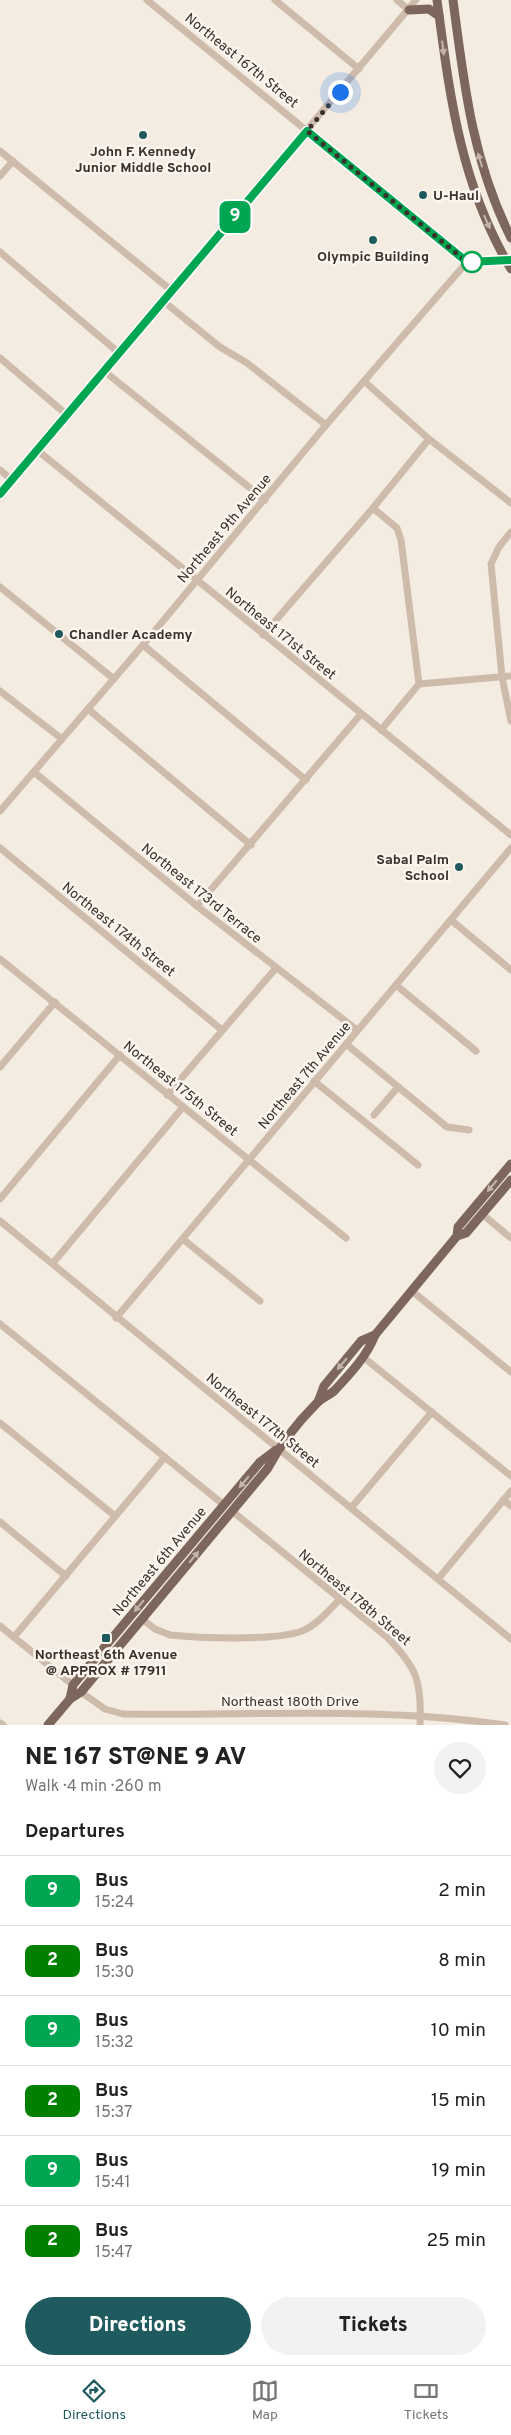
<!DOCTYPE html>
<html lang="en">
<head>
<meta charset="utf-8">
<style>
	body { margin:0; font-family:Overpass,sans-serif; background:#f2f2f2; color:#222; height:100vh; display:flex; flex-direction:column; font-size:19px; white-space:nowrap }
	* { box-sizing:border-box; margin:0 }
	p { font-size:16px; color:#767676 }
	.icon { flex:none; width:28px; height:28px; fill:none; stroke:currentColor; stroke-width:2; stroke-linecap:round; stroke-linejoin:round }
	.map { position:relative; height:1725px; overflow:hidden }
	.side { display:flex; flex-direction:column; background:#fff; flex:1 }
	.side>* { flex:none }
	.badge { padding:0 10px; border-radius:8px; font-size:18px; line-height:32px }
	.you { position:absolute; width:25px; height:25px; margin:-12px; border:4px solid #fff; border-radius:50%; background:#1a73e8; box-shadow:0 0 0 8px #1a73e833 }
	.map>.badge { position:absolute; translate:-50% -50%; box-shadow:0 0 0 2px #fff }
	h2 { padding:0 25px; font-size:19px; line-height:45px }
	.round { display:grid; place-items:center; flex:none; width:52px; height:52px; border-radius:26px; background:#f2f2f2 }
	.overview { display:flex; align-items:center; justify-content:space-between; height:85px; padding:0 25px }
	h1 { font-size:24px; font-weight:800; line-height:38px }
	.cta { display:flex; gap:10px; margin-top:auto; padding:10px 25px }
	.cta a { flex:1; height:58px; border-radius:30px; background:#1f5a5e; color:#fff; font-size:20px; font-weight:800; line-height:58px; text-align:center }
	.cta a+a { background:#f2f2f2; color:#222 }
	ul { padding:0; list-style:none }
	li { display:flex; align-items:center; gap:15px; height:70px; padding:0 25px; border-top:1px solid #e0e0e0 }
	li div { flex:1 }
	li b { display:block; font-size:19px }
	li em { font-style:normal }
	li .badge { min-width:55px; font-weight:700; text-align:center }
	.tab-bar { display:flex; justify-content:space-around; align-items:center; height:70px; border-top:1px solid #e0e0e0; background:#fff; font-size:14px; color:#767676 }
	.tab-bar a { display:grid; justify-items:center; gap:2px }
	.tab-bar .on { color:#1f5a5e }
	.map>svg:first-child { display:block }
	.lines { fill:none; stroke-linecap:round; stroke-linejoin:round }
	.minor { stroke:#cdbbac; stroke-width:7 }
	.major { stroke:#7d675c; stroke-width:9 }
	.oneway { fill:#c2b5ac }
	.line-casing { stroke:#fff; stroke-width:11 }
	.line { stroke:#00a651; stroke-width:8 }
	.walk { stroke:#3b302b; stroke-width:5; stroke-dasharray:0 9 }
	.poi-dot { fill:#1f5a5e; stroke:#fbf5ee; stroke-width:2 }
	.stop-dot { fill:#fff; stroke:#00a651; stroke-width:2.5 }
	.labels { text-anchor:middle; stroke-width:5; stroke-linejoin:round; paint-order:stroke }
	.street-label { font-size:14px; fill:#3b302b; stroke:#fbf5ee }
	.poi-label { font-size:14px; font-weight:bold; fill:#3b302b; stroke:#fbf5ee }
</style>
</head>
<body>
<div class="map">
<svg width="511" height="1725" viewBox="0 0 511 1725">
	<rect width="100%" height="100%" fill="#f4ebe1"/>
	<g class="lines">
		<g class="minor">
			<path d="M147 0 467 262 484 263 505 259"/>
			<path d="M275 0 359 69"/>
			<path d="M397 0 409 10"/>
			<path d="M0 151 172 291"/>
			<path d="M0 176 13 161"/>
			<path d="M0 252 119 353"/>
			<path d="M163 301 220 347 247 363 326 425"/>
			<path d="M0 358 67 415"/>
			<path d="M104 371 265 500"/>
			<path d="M365 382 429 439 511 503"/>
			<path d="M37 450 511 835"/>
			<path d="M0 470 12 480"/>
			<path d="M0 494 416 0"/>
			<path d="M373 508 397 528 401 540 419 684"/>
			<path d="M511 532 499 547 491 564 502 677 511 721"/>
			<path d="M0 587 114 679"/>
			<path d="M263 635 373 508 429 439"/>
			<path d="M143 645 306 780"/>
			<path d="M0 691 62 739"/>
			<path d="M88 709 251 845"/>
			<path d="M381 730 419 684 511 676"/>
			<path d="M34 772 197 906 357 1030"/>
			<path d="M0 811 143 645 326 425 467 262"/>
			<path d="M0 848 222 1030"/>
			<path d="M197 906 361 714"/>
			<path d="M451 920 511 970"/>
			<path d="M0 959 346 1238"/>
			<path d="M396 985 476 1051"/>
			<path d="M346 1044 447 1127 469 1130"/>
			<path d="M0 1067 55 1002"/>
			<path d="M314 1081 418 1165"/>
			<path d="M167 1095 276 968"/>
			<path d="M374 1115 398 1087"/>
			<path d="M0 1199 120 1055"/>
			<path d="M482 1214 511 1238"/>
			<path d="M0 1221 511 1639"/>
			<path d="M184 1240 260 1301"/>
			<path d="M53 1263 183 1107"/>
			<path d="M412 1291 511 1372"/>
			<path d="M116 1318 511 848"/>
			<path d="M0 1324 224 1505"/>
			<path d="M363 1357 511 1476"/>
			<path d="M0 1423 115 1516"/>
			<path d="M503 1500 511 1506"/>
			<path d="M351 1508 432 1412"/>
			<path d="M232 1511 387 1637C417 1668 422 1681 420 1725"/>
			<path d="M0 1522 66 1576"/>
			<path d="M438 1579 511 1491"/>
			<path d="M142 1619 155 1629 170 1635C200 1638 276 1641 302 1631 317 1625 329 1610 340 1599"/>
			<path d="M0 1626 73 1685"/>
			<path d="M14 1637 165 1457"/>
			<path d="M81 1692 105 1709 123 1714C251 1716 378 1706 505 1725"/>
			<path d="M0 1723 3 1725"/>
		</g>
		<g class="major">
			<path d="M437 0C450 97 460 183 511 269"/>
			<path d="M453 0C464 84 472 160 511 238"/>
			<path d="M409 10 429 9 439 16"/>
			<path d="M457 1236 466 1233 511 1180"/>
			<path d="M318 1402 324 1386 361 1341 375 1335"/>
			<path d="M70 1699 73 1685 87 1668 260 1462 276 1450"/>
			<path d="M48 1725 70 1699 81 1692 268 1468C280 1445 297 1423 316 1404 321 1398 329 1396 335 1390 350 1374 367 1356 375 1335L457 1236 458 1227 511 1164"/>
		</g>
	</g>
	<defs><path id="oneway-solid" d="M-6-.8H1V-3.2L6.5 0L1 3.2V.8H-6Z" transform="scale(1.25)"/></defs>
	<g class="oneway">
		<use href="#oneway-solid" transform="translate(443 48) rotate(83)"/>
		<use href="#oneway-solid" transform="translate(480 160) rotate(-107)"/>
		<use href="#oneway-solid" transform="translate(487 222) rotate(66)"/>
		<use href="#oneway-solid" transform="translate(492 1186) rotate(130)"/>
		<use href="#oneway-solid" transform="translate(342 1364) rotate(130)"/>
		<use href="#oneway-solid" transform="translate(244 1482) rotate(130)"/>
		<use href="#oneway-solid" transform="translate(194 1557) rotate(-50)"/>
		<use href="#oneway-solid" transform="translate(139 1606) rotate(130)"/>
	</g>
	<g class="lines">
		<g class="line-casing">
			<path id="line" d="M0 494 307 131 467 262 511 260"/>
		</g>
		<use href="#line" class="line"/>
		<path class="walk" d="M340 92 307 131 467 262H472"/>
	</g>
	<g class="poi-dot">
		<circle cx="143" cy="135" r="5"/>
		<circle cx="423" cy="195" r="5"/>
		<circle cx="373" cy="240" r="5"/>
		<circle cx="59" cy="634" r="5"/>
		<circle cx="459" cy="867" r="5"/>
		<rect x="101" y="1633" width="10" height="10" rx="2.5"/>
	</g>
	<circle class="stop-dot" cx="472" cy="262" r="10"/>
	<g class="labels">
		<g class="street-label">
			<text transform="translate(242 60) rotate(39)" y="5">Northeast 167th Street</text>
			<text transform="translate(224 528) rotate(-50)" y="5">Northeast 9th Avenue</text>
			<text transform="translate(281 633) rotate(39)" y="5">Northeast 171st Street</text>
			<text transform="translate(202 893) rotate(39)" y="5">Northeast 173rd Terrace</text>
			<text transform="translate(119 929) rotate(39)" y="5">Northeast 174th Street</text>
			<text transform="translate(304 1075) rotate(-50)" y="5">Northeast 7th Avenue</text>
			<text transform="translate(181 1088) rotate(39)" y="5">Northeast 175th Street</text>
			<text transform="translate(263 1420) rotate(39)" y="5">Northeast 177th Street</text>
			<text transform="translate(159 1561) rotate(-50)" y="5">Northeast 6th Avenue</text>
			<text transform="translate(355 1597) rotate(40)" y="5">Northeast 178th Street</text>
			<text x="290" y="1706">Northeast 180th Drive</text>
		</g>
		<g class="poi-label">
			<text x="143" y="156">John F. Kennedy<tspan x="143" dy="16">Junior Middle School</tspan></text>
			<text x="433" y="200" text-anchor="start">U-Haul</text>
			<text x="373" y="261">Olympic Building</text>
			<text x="69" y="639" text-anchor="start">Chandler Academy</text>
			<text x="449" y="864" text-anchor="end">Sabal Palm<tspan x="449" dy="16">School</tspan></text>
			<text x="106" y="1659">Northeast 6th Avenue<tspan x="106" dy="16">@ APPROX # 17911</tspan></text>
		</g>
	</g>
</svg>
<div class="you" style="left:340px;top:92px"></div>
<b class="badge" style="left:235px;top:217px;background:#00a651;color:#fff">9</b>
</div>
<section class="side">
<div class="overview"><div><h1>NE 167 ST@NE 9 AV</h1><p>Walk · 4 min · 260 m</p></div><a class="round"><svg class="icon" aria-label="heart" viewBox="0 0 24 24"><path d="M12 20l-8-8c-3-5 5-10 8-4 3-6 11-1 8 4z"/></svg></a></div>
<h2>Departures</h2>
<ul>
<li><span class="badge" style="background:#00a651;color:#fff">9</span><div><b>Bus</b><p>15:24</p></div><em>2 min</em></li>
<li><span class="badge" style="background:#008000;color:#fff">2</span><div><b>Bus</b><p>15:30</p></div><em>8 min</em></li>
<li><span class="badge" style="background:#00a651;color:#fff">9</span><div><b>Bus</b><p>15:32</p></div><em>10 min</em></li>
<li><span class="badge" style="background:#008000;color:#fff">2</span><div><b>Bus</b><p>15:37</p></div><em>15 min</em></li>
<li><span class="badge" style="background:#00a651;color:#fff">9</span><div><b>Bus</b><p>15:41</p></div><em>19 min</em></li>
<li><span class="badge" style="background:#008000;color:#fff">2</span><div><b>Bus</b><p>15:47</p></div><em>25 min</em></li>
</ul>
<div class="cta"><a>Directions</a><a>Tickets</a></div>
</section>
<nav class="tab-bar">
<a class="on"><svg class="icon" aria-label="directions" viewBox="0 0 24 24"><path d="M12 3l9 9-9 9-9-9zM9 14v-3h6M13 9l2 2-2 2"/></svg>Directions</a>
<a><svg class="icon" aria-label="map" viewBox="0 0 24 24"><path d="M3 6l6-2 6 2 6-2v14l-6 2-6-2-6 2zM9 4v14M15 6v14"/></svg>Map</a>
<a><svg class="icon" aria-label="tickets" viewBox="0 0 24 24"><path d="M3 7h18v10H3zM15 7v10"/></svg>Tickets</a>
</nav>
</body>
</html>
